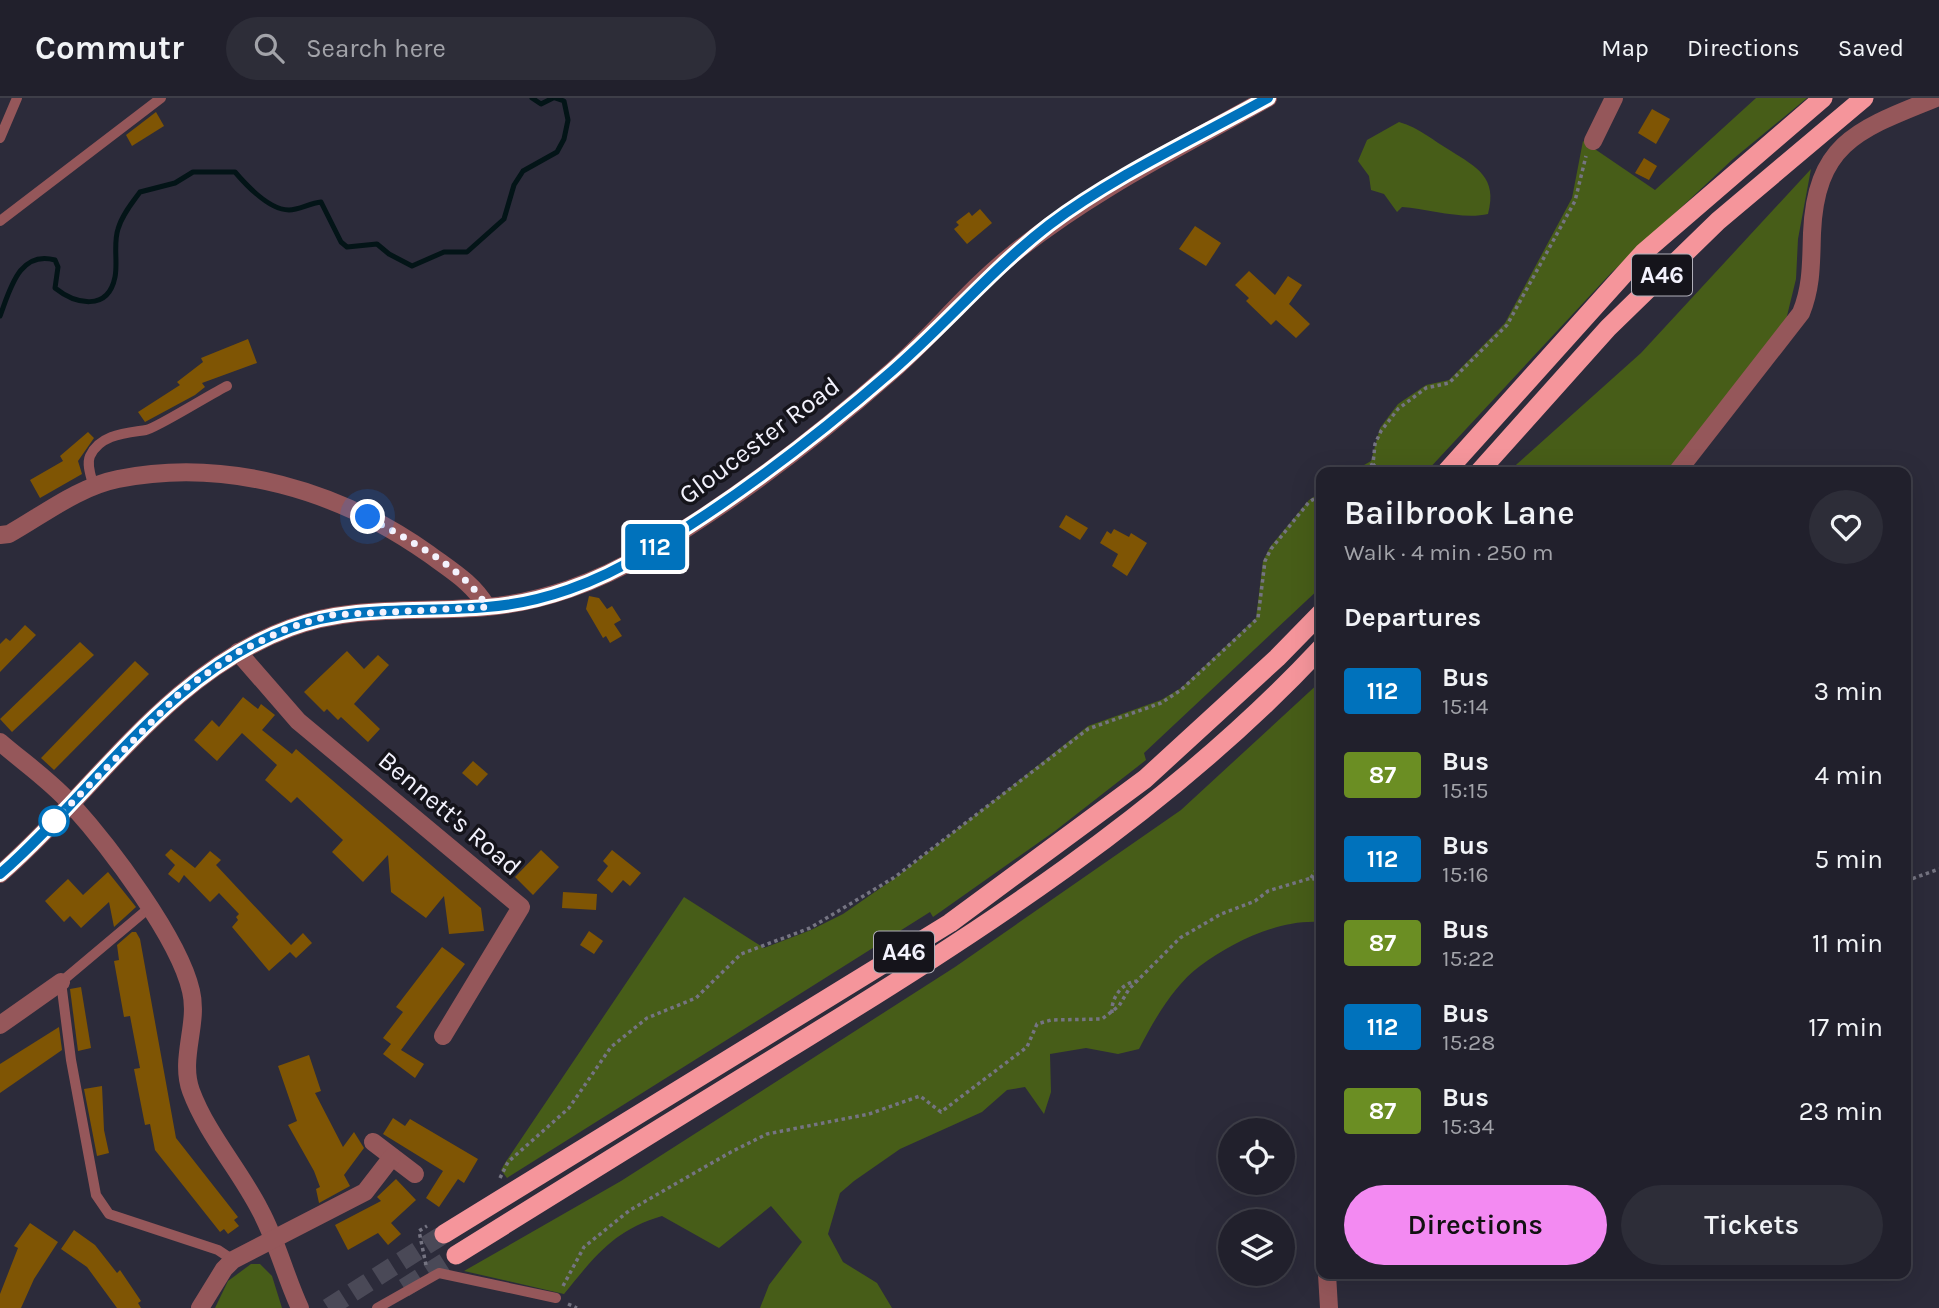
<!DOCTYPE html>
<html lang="en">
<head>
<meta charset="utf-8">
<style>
	body { margin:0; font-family:Karla,sans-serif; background:#2d2d38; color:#f1f3f6; height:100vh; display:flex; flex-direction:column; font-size:26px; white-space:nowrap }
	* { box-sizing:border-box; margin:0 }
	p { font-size:23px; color:#a2a3a9 }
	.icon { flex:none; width:38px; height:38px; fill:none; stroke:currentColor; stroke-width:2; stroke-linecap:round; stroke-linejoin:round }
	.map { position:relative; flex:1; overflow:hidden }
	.drawer { position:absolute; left:1316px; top:369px; width:595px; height:812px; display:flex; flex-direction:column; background:#21202c; border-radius:14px; box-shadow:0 7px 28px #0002,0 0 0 2px #3e3e48 }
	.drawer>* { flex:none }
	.badge { padding:0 14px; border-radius:5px; font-size:24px; line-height:46px }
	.fabs { position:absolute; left:1218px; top:1020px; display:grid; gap:14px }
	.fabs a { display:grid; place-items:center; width:77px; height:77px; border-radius:50%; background:#21202c; box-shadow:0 7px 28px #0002,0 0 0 2px #3e3e48; font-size:35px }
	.you { position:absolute; width:35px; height:35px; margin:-18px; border:5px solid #fff; border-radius:50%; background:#1a73e8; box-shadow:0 0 0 10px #1a73e833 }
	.map>.badge { position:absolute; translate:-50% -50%; box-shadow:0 0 0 4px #fff }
	h2 { padding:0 28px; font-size:26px; line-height:63px }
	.round { display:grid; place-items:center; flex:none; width:74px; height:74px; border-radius:37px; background:#2d2d38 }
	.head { display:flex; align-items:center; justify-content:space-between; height:119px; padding:0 28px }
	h1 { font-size:33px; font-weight:600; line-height:52px }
	.button { display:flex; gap:14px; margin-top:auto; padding:14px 28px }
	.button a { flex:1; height:80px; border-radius:42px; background:#f38af2; color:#111; font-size:28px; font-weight:600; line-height:80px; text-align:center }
	.button a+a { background:#2d2d38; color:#f1f3f6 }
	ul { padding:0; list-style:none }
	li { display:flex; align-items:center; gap:21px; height:84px; padding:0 28px }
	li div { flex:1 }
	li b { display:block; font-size:26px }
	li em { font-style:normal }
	li .badge { min-width:77px; font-weight:700; text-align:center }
	header { display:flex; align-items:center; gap:42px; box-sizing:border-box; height:98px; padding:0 35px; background:#21202c; border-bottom:2px solid #3e3e48 }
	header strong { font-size:33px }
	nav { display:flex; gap:38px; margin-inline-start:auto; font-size:24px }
	.search { width:490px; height:63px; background:#2d2d38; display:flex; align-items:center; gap:18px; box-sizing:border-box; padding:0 24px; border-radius:38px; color:#a2a3a9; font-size:26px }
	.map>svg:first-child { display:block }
	.green { fill:#475d18 }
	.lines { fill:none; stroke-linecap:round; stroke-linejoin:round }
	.stream { stroke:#031417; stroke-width:5 }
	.building { fill:#7f5504 }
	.trunk-tunnel { stroke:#4a4957; stroke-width:19; stroke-dasharray:19 10; stroke-linecap:butt }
	.path { stroke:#757482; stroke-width:3.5; stroke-dasharray:3.5 3.5; stroke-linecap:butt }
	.service { stroke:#95575a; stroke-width:10 }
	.minor { stroke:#95575a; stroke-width:18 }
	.trunk { stroke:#f5959b; stroke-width:19 }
	.line-casing { stroke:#fff; stroke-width:16 }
	.line { stroke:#0072bc; stroke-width:10 }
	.walk { stroke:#f3f2fd; stroke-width:7; stroke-dasharray:0 12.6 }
	.stop-dot { fill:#fff; stroke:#0072bc; stroke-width:3.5 }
	.labels { text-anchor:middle; stroke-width:7; stroke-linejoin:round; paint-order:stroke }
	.shield { fill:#15141b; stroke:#b0afb9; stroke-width:2 }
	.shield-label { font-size:24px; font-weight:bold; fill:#f3f2fd }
	.street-label { font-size:26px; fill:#f3f2fd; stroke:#15141b }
</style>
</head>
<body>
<header>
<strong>Commutr</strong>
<div class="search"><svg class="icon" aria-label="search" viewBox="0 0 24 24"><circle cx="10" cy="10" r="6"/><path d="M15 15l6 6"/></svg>Search here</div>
<nav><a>Map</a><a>Directions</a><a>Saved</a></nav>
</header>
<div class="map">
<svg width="1939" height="1210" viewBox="0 0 1939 1210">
	<rect width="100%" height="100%" fill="#2c2b3a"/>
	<g class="green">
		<path d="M1756 0H1807L1733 61 1611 175 1426 374H1352L1371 363 1380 330 1398 306 1426 287 1449 282 1505 225 1572 100 1583 43 1655 92Z"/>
		<path d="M1399 24C1420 30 1432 42 1451 53 1476 69 1498 79 1488 116 1463 122 1429 111 1402 109L1397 114 1384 96 1371 92 1369 78 1358 63 1367 42Z"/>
		<path d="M1811 71 1798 141 1796 181 1786 222 1673 374H1508L1641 255Z"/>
		<path d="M1321 394V489L1144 655 1146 662 1055 733 933 819 930 814 507 1080 501 1072 505 1065 684 799 764 850 811 832 843 816 895 780 1088 628 1161 602 1181 590 1256 520 1263 463 1270 449 1309 402Z"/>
		<path d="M1321 583V824C1280 821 1234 843 1200 868 1174 887 1154 922 1139 951L1118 956 1086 950 1050 956 1051 994 1044 1016 1025 989 1007 992 982 1014 900 1051 854 1083 840 1095 828 1136 843 1164 877 1185 892 1210H760L769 1187 802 1144 771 1108 719 1150 662 1118C614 1132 595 1158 564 1196L464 1173 621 1083 955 869 1181 712Z"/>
		<path d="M251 1166H260L272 1178 282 1210H215L228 1183Z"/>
	</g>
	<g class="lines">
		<g class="stream">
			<path d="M532 0 541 6 553 0"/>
			<path d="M0 218C10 192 19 152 55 162L58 169 55 190C75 206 108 214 115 179 118 164 113 146 118 131 122 117 132 105 140 94L175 85 193 74H235C247 88 269 112 289 112 299 112 310 105 321 104L341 144 347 149 377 146 389 156 412 168 444 154H467L504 121 514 87 523 73 557 54 564 41 568 22 564 3 555 0"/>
		</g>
	</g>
	<g class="building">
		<path d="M1652 11 1670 21 1656 46 1638 35Z"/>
		<path d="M156 14 164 28 132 48 126 37Z"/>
		<path d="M1644 60 1657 68 1649 82 1635 75Z"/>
		<path d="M980 111 992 125 967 146 954 131 959 127 956 124 969 114 972 118Z"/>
		<path d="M1195 128 1221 145 1206 168 1179 151Z"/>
		<path d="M1249 173 1275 197 1288 178 1302 187 1289 206 1310 226 1296 240 1276 222 1271 227 1246 203 1249 200 1235 187Z"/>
		<path d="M248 241 257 265 202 285 205 289 195 297 145 324 138 314 180 287 177 284 203 264 201 260Z"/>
		<path d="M88 334 94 340 78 363 82 376 40 400 30 382 63 363 60 358Z"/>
		<path d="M1066 417 1088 430 1080 442 1059 429Z"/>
		<path d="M1114 431 1129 439 1131 435 1147 445 1127 478 1112 468 1118 456 1100 445 1107 433 1111 436Z"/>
		<path d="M589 498 599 500 607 511 612 508 621 522 614 526 622 538 610 545 606 538 603 540 586 511Z"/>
		<path d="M25 527 36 537 0 574V546L6 540 10 543Z"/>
		<path d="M80 544 94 557 12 634 0 621Z"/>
		<path d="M347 553 364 571 378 557 389 567 354 606 380 631 368 644 341 619 338 622 327 611 324 614 304 594Z"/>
		<path d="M135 563 149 576 54 672 41 660Z"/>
		<path d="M243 599 258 611 261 606 275 617 262 632 292 656 296 651 481 810 484 833 449 836 444 798 426 820 399 800 391 794 388 757 363 784 332 754 343 742 297 699 291 705 265 682 277 667 242 635 217 663 194 642 212 622 219 629Z"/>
		<path d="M473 663 488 676 477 688 462 675Z"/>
		<path d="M171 751 195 770 210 753 221 762 216 767 291 847 303 835 312 845 296 860 290 854 269 873 232 829 238 822 236 819 239 816 219 795 210 804 184 777 179 785 168 776 175 767 165 757Z"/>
		<path d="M541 752 559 769 533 797 515 779Z"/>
		<path d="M612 752 641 775 630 788 623 782 612 795 597 782 608 768 603 763Z"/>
		<path d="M108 774 136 809 114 829 109 804 81 830 70 818 64 824 45 803 68 781 83 797Z"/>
		<path d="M563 794 597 796 596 812 562 810Z"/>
		<path d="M589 833 603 843 594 856 580 847Z"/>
		<path d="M132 834H136L140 841 176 1040 238 1119 234 1122 239 1128 228 1136 224 1131 220 1134 155 1052 150 1026 145 1027 134 971 140 970 134 939 130 918 124 919 114 863 119 862 117 847Z"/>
		<path d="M442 849 465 866 401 952 424 966 415 980 383 956 391 946 383 940 403 914 396 909Z"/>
		<path d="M81 889 91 950 78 953 70 891Z"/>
		<path d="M59 929 62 952 0 995V966Z"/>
		<path d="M309 957 321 993 315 995 343 1049 354 1034 364 1050 344 1077 350 1088 319 1105 316 1091 320 1089 314 1073 288 1027 297 1023 278 968Z"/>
		<path d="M102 988 104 1032 109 1055 97 1058 84 991Z"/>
		<path d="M393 1020 405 1028 410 1021 478 1061 464 1085 458 1081 439 1109 426 1100 443 1073 383 1036Z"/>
		<path d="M396 1081 416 1102 391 1125 401 1136 388 1147 378 1135 348 1152 335 1127 381 1103 377 1099Z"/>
		<path d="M30 1125 58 1144 34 1181 21 1210H0V1196L18 1150 14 1148Z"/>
		<path d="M74 1132 95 1147 117 1175 120 1172 141 1203 138 1205 141 1210H117L87 1169 61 1151Z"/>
	</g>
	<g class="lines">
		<g class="trunk-tunnel">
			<path d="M404 1190 456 1157"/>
			<path d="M328 1210 444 1136"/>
		</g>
		<g class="path">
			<path d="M1373 366 1380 374"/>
			<path d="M1358 374 1373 366 1375 346 1381 333 1398 311 1426 290 1449 285 1507 227 1575 103 1586 58"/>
			<path d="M1311 780 1321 764"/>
			<path d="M1906 783 1939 771"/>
			<path d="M1112 915C1111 900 1121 886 1136 883"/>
			<path d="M500 1080 508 1064 569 1010 611 949 647 920 696 900 741 856 810 830 895 779 1088 631 1161 605 1181 592 1258 520 1265 463 1271 451 1309 404 1321 397"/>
			<path d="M426 1167 419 1133 427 1128"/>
			<path d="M563 1188 584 1149 630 1112 731 1054 767 1036 869 1016 920 998 941 1014 1027 949 1037 926 1051 922 1102 921 1119 908 1129 891 1180 840 1221 816 1255 803 1268 793 1311 780 1321 783"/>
			<path d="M568 1206 577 1210"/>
		</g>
		<g class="service">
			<path d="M0 40 17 0"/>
			<path d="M0 123 161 0"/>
			<path d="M94 390C92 381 86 367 90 358 100 336 127 335 146 332 155 331 214 294 227 288"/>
			<path d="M149 810 61 884 71 962 96 1097 109 1116 218 1152 233 1162"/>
			<path d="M377 1210 439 1175 556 1200"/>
		</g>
		<g class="minor">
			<path d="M1593 43 1614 0"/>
			<path d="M1677 374 1801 215C1812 188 1811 164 1812 135 1816 44 1859 31 1936 0"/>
			<path d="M0 437 9 436C43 417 78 389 118 381 227 359 340 393 429 456 452 473 473 485 487 509"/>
			<path d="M238 554 298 623 521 809 443 938"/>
			<path d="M0 644C23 664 51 683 72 707 109 748 179 840 191 893 199 926 179 960 191 993 207 1036 239 1071 260 1112 277 1143 285 1178 300 1210"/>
			<path d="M0 776C95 693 167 575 290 530 354 506 421 515 487 509 542 504 598 484 646 455 733 404 816 340 892 273 934 236 969 191 1013 156 1091 93 1181 49 1268 0"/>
			<path d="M0 927 61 884"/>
			<path d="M373 1044 415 1076"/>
			<path d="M1327 1176 1329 1210"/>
			<path d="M200 1210 224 1171 233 1162 365 1094 392 1059"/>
		</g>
		<g class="trunk">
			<path d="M1446 374 1643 155 1823 0"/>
			<path d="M1479 374 1608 230 1718 123 1864 0"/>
			<path d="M444 1136 950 825 1145 681 1277 560 1321 515"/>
			<path d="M456 1157C565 1089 673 1022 782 955 974 837 1167 715 1321 550"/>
		</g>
	</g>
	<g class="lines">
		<g class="line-casing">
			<path id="line" d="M0 776C95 693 167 575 290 530 354 506 421 515 487 509 542 505 598 484 645 455 733 403 815 340 892 273 946 226 992 171 1049 127 1114 78 1196 40 1268 0"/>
		</g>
		<use href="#line" class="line"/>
		<path class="walk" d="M54 723 184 591 238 554 288 530 331 517 487 509C463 468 409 443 368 419"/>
	</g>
	<circle class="stop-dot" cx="54" cy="723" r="14"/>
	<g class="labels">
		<g class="shield">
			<rect x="1632" y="156.5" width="60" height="41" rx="5"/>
			<rect x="874" y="833.5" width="60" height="41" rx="5"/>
		</g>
		<g class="shield-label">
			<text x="1662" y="185">A46</text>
			<text x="904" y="862">A46</text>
		</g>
		<g class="street-label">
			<text transform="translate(759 342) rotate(-37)" y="9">Gloucester Road</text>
			<text transform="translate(450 715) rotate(40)" y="9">Bennett's Road</text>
		</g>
	</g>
</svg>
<div class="fabs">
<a><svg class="icon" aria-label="locate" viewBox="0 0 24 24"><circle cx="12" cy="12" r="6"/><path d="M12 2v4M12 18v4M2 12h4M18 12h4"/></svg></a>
<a><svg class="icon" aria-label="layers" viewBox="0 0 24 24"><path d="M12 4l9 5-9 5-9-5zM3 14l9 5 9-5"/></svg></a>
</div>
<div class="you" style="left:368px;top:419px"></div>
<b class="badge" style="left:655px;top:449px;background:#0072bc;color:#fff">112</b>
<section class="drawer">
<div class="head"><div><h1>Bailbrook Lane</h1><p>Walk · 4 min · 250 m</p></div><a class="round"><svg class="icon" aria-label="heart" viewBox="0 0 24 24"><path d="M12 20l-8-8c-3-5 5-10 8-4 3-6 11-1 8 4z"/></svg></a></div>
<h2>Departures</h2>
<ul>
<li><span class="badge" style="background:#0072bc;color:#fff">112</span><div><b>Bus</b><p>15:14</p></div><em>3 min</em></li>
<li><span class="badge" style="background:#6b8e23;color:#fff">87</span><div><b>Bus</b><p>15:15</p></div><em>4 min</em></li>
<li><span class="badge" style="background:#0072bc;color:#fff">112</span><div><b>Bus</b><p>15:16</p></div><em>5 min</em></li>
<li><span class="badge" style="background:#6b8e23;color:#fff">87</span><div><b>Bus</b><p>15:22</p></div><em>11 min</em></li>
<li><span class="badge" style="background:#0072bc;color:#fff">112</span><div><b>Bus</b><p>15:28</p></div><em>17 min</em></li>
<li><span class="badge" style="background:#6b8e23;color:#fff">87</span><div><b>Bus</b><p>15:34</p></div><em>23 min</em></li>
</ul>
<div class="button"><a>Directions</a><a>Tickets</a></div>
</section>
</div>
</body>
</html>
